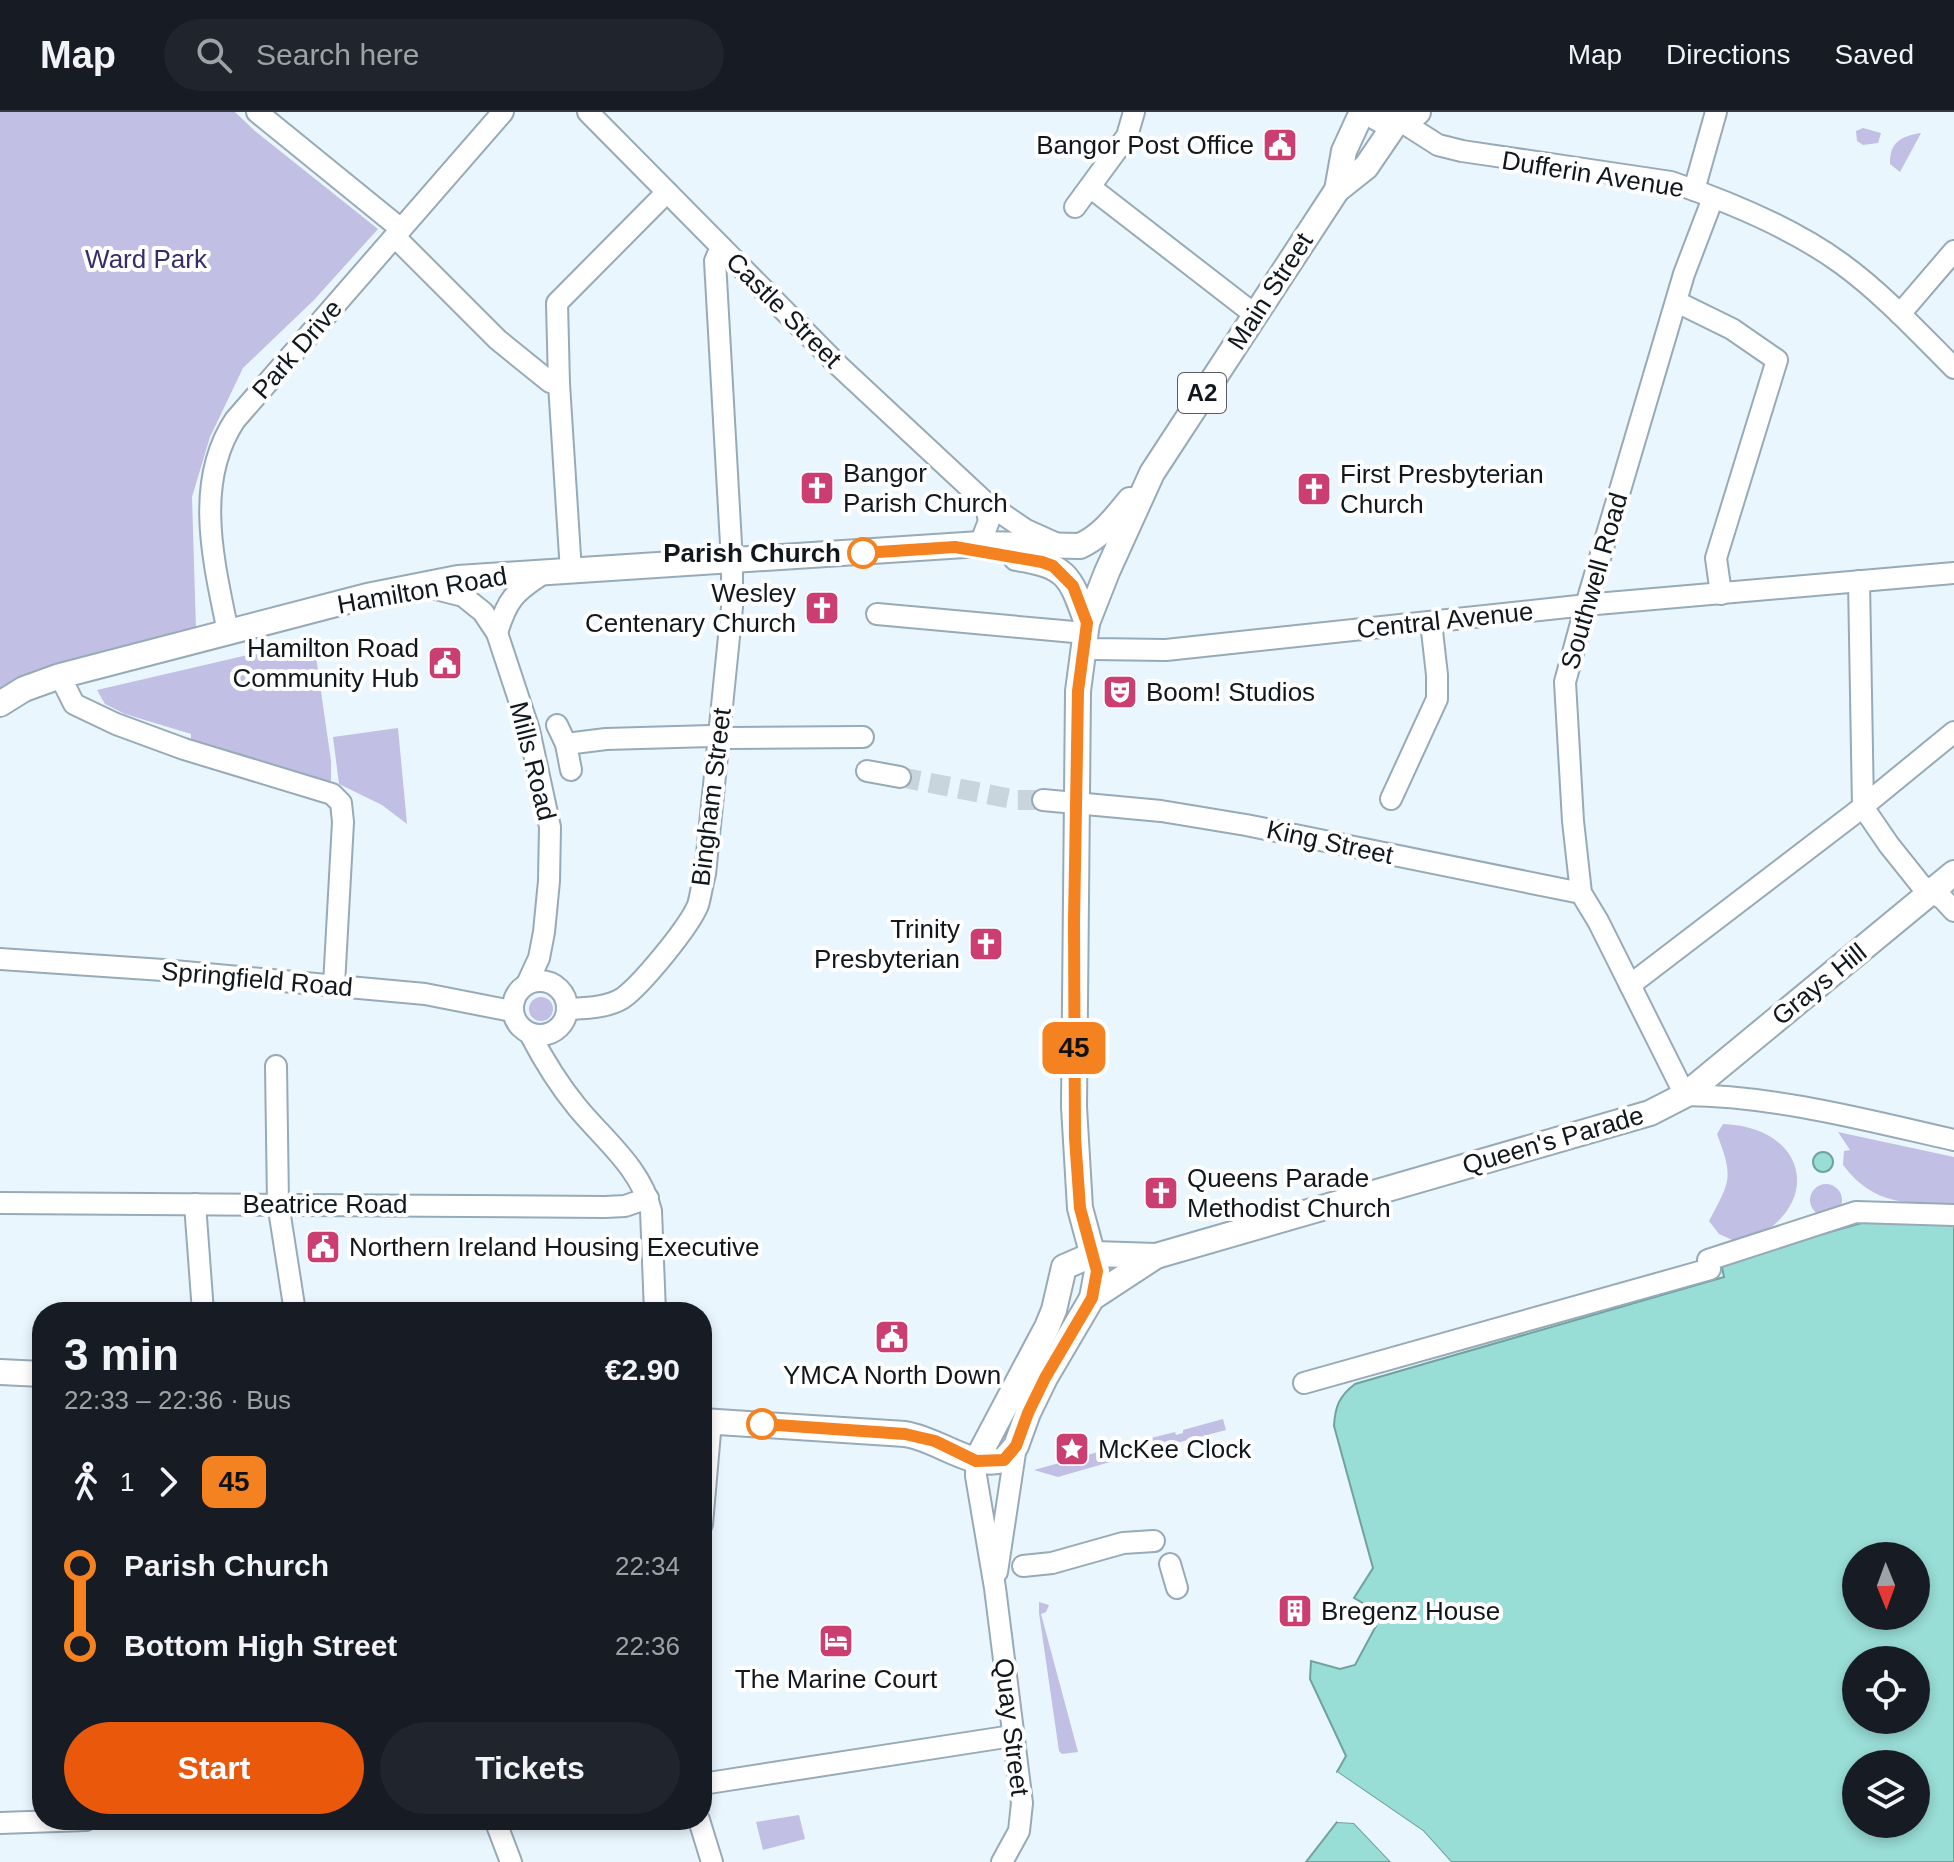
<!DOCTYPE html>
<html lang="en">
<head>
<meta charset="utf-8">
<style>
	body { margin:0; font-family:Helvetica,sans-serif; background:#20242c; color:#f1f3f6; height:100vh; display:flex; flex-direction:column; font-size:30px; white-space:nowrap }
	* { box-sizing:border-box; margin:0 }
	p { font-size:26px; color:#9ea1a6 }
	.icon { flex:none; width:44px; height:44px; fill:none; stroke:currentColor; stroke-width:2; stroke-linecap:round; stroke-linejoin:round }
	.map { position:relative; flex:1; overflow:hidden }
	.drawer { position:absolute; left:32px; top:1190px; width:680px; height:528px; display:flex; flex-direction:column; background:#171b24; border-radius:32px; box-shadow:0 4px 12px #0003 }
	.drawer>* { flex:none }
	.badge { padding:0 16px; border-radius:12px; font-size:28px; line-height:52px }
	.needle { width:52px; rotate:179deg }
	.fabs { position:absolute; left:1842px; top:1430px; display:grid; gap:16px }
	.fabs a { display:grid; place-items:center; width:88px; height:88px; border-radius:50%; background:#171b24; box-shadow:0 4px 12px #0003; font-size:40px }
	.map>.badge { position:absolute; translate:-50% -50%; box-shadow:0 0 0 4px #fff }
	.legs { display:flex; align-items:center; gap:12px; height:88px; padding:0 32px; font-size:26px }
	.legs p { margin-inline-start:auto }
	.head { display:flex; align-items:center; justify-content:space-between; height:136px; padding:0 32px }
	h1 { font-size:44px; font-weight:600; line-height:60px }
	.primary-button { display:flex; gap:16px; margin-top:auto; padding:16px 32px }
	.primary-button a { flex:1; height:92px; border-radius:48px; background:#ea580c; color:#fff; font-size:32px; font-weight:600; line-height:92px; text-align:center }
	.primary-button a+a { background:#20242c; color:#f1f3f6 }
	ul { padding:0 32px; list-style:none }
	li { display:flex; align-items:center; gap:28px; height:80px; font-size:30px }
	li i { display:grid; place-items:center; width:12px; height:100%; margin:0 10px; background:currentColor }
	li i::after { content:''; width:20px; height:20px; margin:-10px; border:6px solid; border-radius:50%; background:#171b24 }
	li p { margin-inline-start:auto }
	li:first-child i { background:linear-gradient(#0000 50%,currentColor 0) }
	li:last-child i { background:linear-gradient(currentColor 50%,#0000 0) }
	header { display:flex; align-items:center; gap:48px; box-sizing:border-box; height:112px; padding:0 40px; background:#171b24; border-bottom:2px solid #363941 }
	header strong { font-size:38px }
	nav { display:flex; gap:44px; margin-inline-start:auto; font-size:28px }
	.search { width:560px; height:72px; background:#20242c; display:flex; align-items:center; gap:20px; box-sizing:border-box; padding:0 28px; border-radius:44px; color:#9ea1a6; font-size:30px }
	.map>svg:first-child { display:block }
	.green { fill:#c1bfe4 }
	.water { fill:#98ddd6; stroke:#70a29e; stroke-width:2; fill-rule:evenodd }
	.pier { fill:#eaf6fe }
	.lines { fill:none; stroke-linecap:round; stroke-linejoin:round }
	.minor-tunnel { stroke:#c9d5dc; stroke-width:20; stroke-dasharray:20 10; stroke-linecap:butt }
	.minor-casing { stroke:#97aab7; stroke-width:24 }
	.major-casing { stroke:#97aab7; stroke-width:28 }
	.minor { stroke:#fff; stroke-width:20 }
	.major { stroke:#fff; stroke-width:24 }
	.line-1-casing { stroke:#fff; stroke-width:18 }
	.line-1 { stroke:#f58220; stroke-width:12 }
	.stop-1-dot { fill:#fff; stroke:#f58220; stroke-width:4 }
	.labels { text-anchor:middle; stroke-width:8; stroke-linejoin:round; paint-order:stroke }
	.shield { fill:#fff; stroke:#585d61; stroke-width:2 }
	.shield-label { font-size:24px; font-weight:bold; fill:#11181d }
	.poi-label { font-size:26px; fill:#11181d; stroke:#fff; text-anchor:start }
	.street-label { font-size:26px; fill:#11181d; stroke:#fff }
	.park-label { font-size:26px; fill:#362d68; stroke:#fff }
	.stop-label { font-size:26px; font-weight:bold; fill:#11181d; stroke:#fff; text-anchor:end }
</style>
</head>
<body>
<header>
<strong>Map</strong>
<div class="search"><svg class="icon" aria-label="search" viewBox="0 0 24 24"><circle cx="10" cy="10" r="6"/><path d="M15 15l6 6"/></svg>Search here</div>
<nav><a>Map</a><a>Directions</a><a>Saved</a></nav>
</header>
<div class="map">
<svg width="1954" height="1750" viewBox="0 0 1954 1750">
	<rect width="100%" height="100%" fill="#eaf6fe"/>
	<g class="green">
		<path d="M0 0H235L255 19 378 117 314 188 243 256 210 325 192 385 196 518 0 578Z"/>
		<path d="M1863 16 1881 21 1878 31 1863 33 1857 29 1856 19Z"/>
		<path d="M1921 21 1900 60 1890 52C1889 30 1902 24 1921 21Z"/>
		<path d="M314 531 331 649V670L191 627V622L125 602 105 592 97 578 252 542 283 544Z"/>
		<path d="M398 616 407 712 382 693 339 672 333 625Z"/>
		<circle cx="541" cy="897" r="12"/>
		<path d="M1723 1012C1810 1015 1826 1099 1741 1132L1719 1122 1709 1109C1730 1069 1734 1066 1717 1022Z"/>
		<path d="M1838 1020 1954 1045V1094C1907 1090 1875 1095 1843 1053L1844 1039 1850 1038Z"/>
		<circle cx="1826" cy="1088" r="16"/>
		<path d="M1223 1307 1226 1318 1146 1339 1143 1328 1175 1320 1176 1323 1183 1321V1318Z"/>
		<path d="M1127 1332 1131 1344 1058 1365 1034 1358Z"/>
		<path d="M1039 1490 1049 1493 1046 1500 1041 1502 1078 1640 1062 1642 1059 1639 1039 1501Z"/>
		<path d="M799 1703 805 1727 763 1738 756 1710Z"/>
	</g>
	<g class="water">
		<circle cx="1823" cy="1050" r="10"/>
		<path d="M1865 1110 1954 1111V1750H1451L1423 1719 1337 1660 1346 1644 1310 1567 1311 1549 1340 1557 1355 1553 1376 1514 1377 1499 1354 1486 1373 1456 1334 1314C1335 1295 1339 1284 1355 1272L1724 1165 1721 1151ZM1856 1444H1916V1504H1856ZM1856 1548H1916V1608H1856ZM1856 1652H1916V1712H1856Z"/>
		<path d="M1337 1710 1354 1711 1391 1750H1306Z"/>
	</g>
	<g class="pier">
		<path d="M1337 1660 1423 1719 1451 1750H1446L1420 1722 1337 1665Z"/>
		<path d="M1337 1706 1356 1708 1395 1750H1391L1354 1711 1337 1710Z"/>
	</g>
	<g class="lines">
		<path class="minor-tunnel" d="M900 665 1017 688H1043"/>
		<g class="minor-casing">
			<g id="minor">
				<path d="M257 0 401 117"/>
				<path d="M588 0 839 254 985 390 1026 418 1055 431"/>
				<path d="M1402 10 1438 33 1462 39 1671 70C1727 89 1794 117 1842 152 1883 182 1918 220 1954 256"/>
				<path d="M1090 75 1254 202"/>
				<path d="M1694 78 1716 0"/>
				<path d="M1713 86 1684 162 1586 493 1565 570 1573 709 1581 781 1598 809 1685 983C1776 984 1866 1008 1954 1028"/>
				<path d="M1075 95 1127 24 1134 0"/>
				<path d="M395 125 498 228 550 270 559 272"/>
				<path d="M1677 190 1732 217 1777 248 1716 446 1721 482"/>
				<path d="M1900 202 1954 139"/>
				<path d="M980 432 989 409 985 390"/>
				<path d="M571 460 559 272 557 191 667 80"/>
				<path d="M1859 469 1863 695 1889 733 1921 773 1943 787 1954 799"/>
				<path d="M424 474 463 484 483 500 497 521 529 618 550 715 549 769 544 820 539 846 527 872"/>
				<path d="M877 502 1085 521"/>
				<path d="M228 520C214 451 193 371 235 308L503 0"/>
				<path d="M497 521C507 488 514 480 544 461"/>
				<path d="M1083 529 1093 537 1166 538 1596 492 1954 461"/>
				<path d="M60 564 74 592 116 612 184 637 332 682 341 691 343 710 334 873"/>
				<path d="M557 613 566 632 571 658"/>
				<path d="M566 632 606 627 711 624 728 626 863 625"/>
				<path d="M867 659 900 665"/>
				<path d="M1391 687 1437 587V563L1431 510"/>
				<path d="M1043 688 1161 699 1246 713 1581 781"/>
				<path d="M0 847 163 858 425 882 512 899"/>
				<circle cx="540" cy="896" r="27"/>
				<path d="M1630 873 1855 701 1954 620"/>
				<path d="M568 897C586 896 607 896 623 886 643 871 689 815 698 793 701 783 702 772 705 762L732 495V450L715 149 721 135"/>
				<path d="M530 922C543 947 559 973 577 995 604 1028 641 1056 651 1099L655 1200"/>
				<path d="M276 954 278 1091 295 1200"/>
				<path d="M0 1091 605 1095 625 1094 648 1086"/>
				<path d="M195 1092 203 1200"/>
				<path d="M1304 1271 1710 1157 1708 1148 1856 1100 1954 1103"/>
				<path d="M976 1349V1364L995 1476 1022 1691 1019 1719 1002 1750"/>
				<path d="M702 1412 711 1309"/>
				<path d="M1170 1452 1177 1476"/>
				<path d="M1023 1454 1052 1451 1123 1431 1154 1429"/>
				<path d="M997 1460 1016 1334"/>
				<path d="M702 1672 1012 1624"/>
				<path d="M495 1708 511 1750"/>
				<path d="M699 1708 712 1750"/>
				<path d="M0 1711 86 1708"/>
			</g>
		</g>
		<g class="major-casing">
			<g id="major">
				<path d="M1369 0C1384 14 1403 15 1418 0"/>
				<path d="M1337 78 1344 39 1362 0"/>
				<path d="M1016 446C1068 454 1070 464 1087 511"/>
				<path d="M0 592 24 577 60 564 367 484 458 466 980 432 1080 434C1102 424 1115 406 1130 388"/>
				<path d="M1092 1186 1097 1159 1080 1096 1074 995 1078 579 1087 511 1107 460 1152 361 1337 78 1366 55 1396 11"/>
				<path d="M0 1260 42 1262"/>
				<path d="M702 1309 905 1322C941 1328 969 1357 1004 1348L1016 1334 1028 1301 1045 1266 1092 1186 1156 1144 1650 1001 1685 983 1954 761"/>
				<path d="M976 1349 1047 1215 1054 1198 1064 1155 1094 1142 1156 1144"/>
			</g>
		</g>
		<use href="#minor" class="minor"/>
		<use href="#major" class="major"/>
	</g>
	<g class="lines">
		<g class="line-1-casing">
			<path id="line-1" d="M762 1312 905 1322 935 1329 976 1349 1004 1348 1016 1334 1028 1301 1045 1266 1092 1186 1097 1159 1080 1096 1075 1026 1074 810 1078 579 1087 511 1073 474 1053 454 1042 450 955 435 863 441"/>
		</g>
		<use href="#line-1" class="line-1"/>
	</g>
	<defs>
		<g id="civic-square" transform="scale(1.8)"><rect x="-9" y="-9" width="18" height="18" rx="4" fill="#ca3e72" stroke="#fff"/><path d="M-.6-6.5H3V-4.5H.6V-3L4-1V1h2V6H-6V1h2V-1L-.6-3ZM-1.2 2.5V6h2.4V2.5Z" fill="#fff"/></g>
		<g id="church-square" transform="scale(1.8)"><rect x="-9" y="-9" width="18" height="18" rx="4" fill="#ca3e72" stroke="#fff"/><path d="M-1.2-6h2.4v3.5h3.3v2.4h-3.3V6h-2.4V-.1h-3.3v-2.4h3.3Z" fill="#fff"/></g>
		<g id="theatre-square" transform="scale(1.8)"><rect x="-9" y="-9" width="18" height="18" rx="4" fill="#ca3e72" stroke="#fff"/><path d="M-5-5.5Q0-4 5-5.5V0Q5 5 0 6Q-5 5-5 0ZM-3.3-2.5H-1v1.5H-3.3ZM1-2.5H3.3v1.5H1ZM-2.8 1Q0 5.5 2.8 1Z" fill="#fff"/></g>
		<g id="sight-square" transform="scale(1.8)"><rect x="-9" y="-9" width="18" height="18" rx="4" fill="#ca3e72" stroke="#fff"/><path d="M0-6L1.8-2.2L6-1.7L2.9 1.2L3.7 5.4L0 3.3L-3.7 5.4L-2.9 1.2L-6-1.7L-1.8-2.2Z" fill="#fff"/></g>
		<g id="building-square" transform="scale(1.8)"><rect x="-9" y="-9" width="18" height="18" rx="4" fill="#ca3e72" stroke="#fff"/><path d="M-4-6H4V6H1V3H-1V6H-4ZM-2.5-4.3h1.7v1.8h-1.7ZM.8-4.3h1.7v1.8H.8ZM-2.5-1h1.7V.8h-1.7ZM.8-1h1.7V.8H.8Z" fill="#fff"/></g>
		<g id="hotel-square" transform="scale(1.8)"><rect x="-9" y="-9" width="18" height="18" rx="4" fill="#ca3e72" stroke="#fff"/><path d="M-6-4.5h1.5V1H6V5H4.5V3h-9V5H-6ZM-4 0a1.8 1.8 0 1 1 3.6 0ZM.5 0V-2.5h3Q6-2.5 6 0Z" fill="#fff"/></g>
	</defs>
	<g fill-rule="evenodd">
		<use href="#civic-square" x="1280" y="33"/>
		<use href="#church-square" x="817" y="376"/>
		<use href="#church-square" x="1314" y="377"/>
		<use href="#church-square" x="822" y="496"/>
		<use href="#civic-square" x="445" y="551"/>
		<use href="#theatre-square" x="1120" y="580"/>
		<use href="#church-square" x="986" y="832"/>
		<use href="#church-square" x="1161" y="1081"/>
		<use href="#civic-square" x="323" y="1135"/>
		<use href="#civic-square" x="892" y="1225"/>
		<use href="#sight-square" x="1072" y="1337"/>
		<use href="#building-square" x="1295" y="1499"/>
		<use href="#hotel-square" x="836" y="1529"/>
	</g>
	<g class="stop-1-dot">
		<circle cx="863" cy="441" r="14"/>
		<circle cx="762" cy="1312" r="14"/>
	</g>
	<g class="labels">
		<rect class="shield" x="1178" y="261" width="48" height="40" rx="6"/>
		<g class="shield-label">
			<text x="1202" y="289">A2</text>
		</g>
		<g class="poi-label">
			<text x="1254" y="42" text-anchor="end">Bangor Post Office</text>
			<text x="843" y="370">Bangor<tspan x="843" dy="30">Parish Church</tspan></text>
			<text x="1340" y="371">First Presbyterian<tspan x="1340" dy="30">Church</tspan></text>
			<text x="796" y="490" text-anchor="end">Wesley<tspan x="796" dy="30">Centenary Church</tspan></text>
			<text x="419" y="545" text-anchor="end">Hamilton Road<tspan x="419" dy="30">Community Hub</tspan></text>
			<text x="1146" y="589">Boom! Studios</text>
			<text x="960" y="826" text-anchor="end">Trinity<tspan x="960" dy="30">Presbyterian</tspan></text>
			<text x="1187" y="1075">Queens Parade<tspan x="1187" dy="30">Methodist Church</tspan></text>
			<text x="349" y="1144">Northern Ireland Housing Executive</text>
			<text x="892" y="1272" text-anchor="middle">YMCA North Down</text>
			<text x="1098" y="1346">McKee Clock</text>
			<text x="1321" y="1508">Bregenz House</text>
			<text x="836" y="1576" text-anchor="middle">The Marine Court</text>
		</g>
		<g class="street-label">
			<text transform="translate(1593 62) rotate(9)" y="9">Dufferin Avenue</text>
			<text transform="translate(1270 179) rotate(-57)" y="9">Main Street</text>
			<text transform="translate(784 198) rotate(45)" y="9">Castle Street</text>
			<text transform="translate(297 237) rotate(-49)" y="9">Park Drive</text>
			<text transform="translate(1594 469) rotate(-74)" y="9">Southwell Road</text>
			<text transform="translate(422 478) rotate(-10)" y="9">Hamilton Road</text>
			<text transform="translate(1445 508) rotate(-6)" y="9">Central Avenue</text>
			<text transform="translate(533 649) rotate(76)" y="9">Mills Road</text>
			<text transform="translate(711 685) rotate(-83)" y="9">Bingham Street</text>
			<text transform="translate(1330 730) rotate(12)" y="9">King Street</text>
			<text transform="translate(257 867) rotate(5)" y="9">Springfield Road</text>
			<text transform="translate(1819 872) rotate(-39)" y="9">Grays Hill</text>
			<text transform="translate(1553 1028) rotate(-16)" y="9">Queen's Parade</text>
			<text x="325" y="1101">Beatrice Road</text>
			<text transform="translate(1012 1615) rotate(83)" y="9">Quay Street</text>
		</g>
		<g class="park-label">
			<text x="146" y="156">Ward Park</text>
		</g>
		<g class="stop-label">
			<text x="841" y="450">Parish Church</text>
		</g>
	</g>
</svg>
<div class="fabs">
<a><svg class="needle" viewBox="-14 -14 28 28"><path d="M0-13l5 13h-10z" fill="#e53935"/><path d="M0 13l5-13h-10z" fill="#9ea1a6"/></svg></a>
<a><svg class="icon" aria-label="locate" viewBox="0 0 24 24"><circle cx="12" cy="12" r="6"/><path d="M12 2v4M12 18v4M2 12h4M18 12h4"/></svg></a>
<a><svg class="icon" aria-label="layers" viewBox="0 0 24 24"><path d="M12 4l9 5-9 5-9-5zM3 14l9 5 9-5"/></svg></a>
</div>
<b class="badge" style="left:1074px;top:936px;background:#f58220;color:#111">45</b>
<section class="drawer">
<div class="head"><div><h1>3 min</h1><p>22:33 – 22:36 · Bus</p></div><b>€2.90</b></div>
<div class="legs"><svg class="icon" aria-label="walk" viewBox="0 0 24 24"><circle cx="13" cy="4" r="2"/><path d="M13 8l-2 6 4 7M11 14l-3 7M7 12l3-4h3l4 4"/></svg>1<svg class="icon" aria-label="forward" viewBox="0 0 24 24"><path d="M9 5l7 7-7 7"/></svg><b class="badge" style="background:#f58220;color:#111">45</b></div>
<ul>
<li><i style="color:#f58220"></i><b>Parish Church</b><p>22:34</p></li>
<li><i style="color:#f58220"></i><b>Bottom High Street</b><p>22:36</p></li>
</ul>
<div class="primary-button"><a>Start</a><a>Tickets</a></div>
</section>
</div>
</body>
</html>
